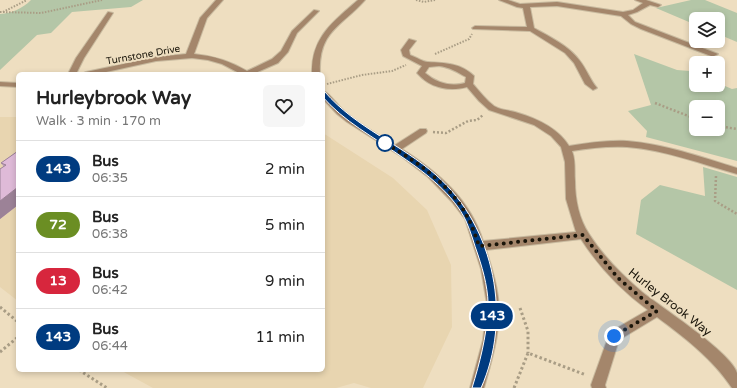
<!DOCTYPE html>
<html lang="en">
<head>
<meta charset="utf-8">
<style>
	body { margin:0; font-family:"Varela Round",sans-serif; background:#f6f6f6; color:#222; height:100vh; display:flex; flex-direction:column; font-size:15px; white-space:nowrap }
	* { box-sizing:border-box; margin:0 }
	p { font-size:13px; color:#767676 }
	.icon { flex:none; width:22px; height:22px; fill:none; stroke:currentColor; stroke-width:2; stroke-linecap:round; stroke-linejoin:round }
	.map { position:relative; flex:1; overflow:hidden }
	.side { position:absolute; left:16px; top:72px; width:309px; height:300px; display:flex; flex-direction:column; background:#fff; border-radius:6px; box-shadow:0 2px 6px #0003 }
	.side>* { flex:none }
	.badge { padding:0 8px; border-radius:13px; font-size:14px; line-height:26px }
	.tools { position:absolute; left:689px; top:12px; display:grid; gap:8px }
	.tools a { display:grid; place-items:center; width:36px; height:36px; border-radius:6px; background:#fff; box-shadow:0 2px 6px #0003; font-size:20px }
	.you { position:absolute; width:20px; height:20px; margin:-10px; border:3px solid #fff; border-radius:50%; background:#1a73e8; box-shadow:0 0 0 6px #1a73e833 }
	.map>.badge { position:absolute; translate:-50% -50%; box-shadow:0 0 0 2px #fff }
	.round { display:grid; place-items:center; flex:none; width:42px; height:42px; border-radius:6px; background:#f6f6f6 }
	.head { display:flex; align-items:center; justify-content:space-between; height:68px; padding:0 20px }
	h1 { font-size:19px; font-weight:800; line-height:30px }
	ul { padding:0; list-style:none }
	li { display:flex; align-items:center; gap:12px; height:56px; padding:0 20px; border-top:1px solid #e0e0e0 }
	li div { flex:1 }
	li b { display:block; font-size:15px }
	li em { font-style:normal }
	li .badge { min-width:44px; font-weight:700; text-align:center }
	.map>svg:first-child { display:block }
	.built { fill:#e8d5b0 }
	.green { fill:#b4c6a7; fill-rule:evenodd }
	.lines { fill:none; stroke-linecap:round; stroke-linejoin:round }
	.minor-casing { stroke:#c8ba9f; stroke-width:2 }
	.path-far2 { stroke:#a99d85; stroke-width:2; stroke-dasharray:1.5 1.5; stroke-linecap:butt }
	.path-far1 { stroke:#a99d85; stroke-width:2.5; stroke-dasharray:2 2; stroke-linecap:butt }
	.path { stroke:#a99d85; stroke-width:3; stroke-dasharray:2.5 2.5; stroke-linecap:butt }
	.minor { fill:#a4866b; fill-rule:evenodd }
	.wall { fill:#c0a0ba }
	.shaded-wall { fill:#9c8297 }
	.building { fill:#dfbad8; stroke:#9c8297 }
	.line { fill:#003b80; stroke:#fff }
	.walk { stroke:#1a150a; stroke-width:4; stroke-dasharray:0 7.2 }
	.stop-dot { fill:#fff; stroke:#003b80; stroke-width:2 }
	.labels { text-anchor:middle; stroke-width:4; stroke-linejoin:round; paint-order:stroke }
	.far-street-label { font-size:10px; fill:#1a150a; stroke:#eedec0 }
	.street-label { font-size:12px; fill:#1a150a; stroke:#eedec0 }
</style>
</head>
<body>
<div class="map">
<svg width="737" height="388" viewBox="0 0 737 388">
	<rect width="100%" height="100%" fill="#eedec0"/>
	<g class="built">
		<path d="M0 117H18V301L0 287Z"/>
		<path d="M323 133 393 178 427 210 451 265 452 327 423 388H371L354 383 336 388H153L120 370H323Z"/>
	</g>
	<g class="green">
		<path d="M31 0H143L131 7 72 12 51 33 37 35 0 70V14C12 13 22 9 31 0Z"/>
		<path d="M691 0H705L737 13V42L718 34V19H696V25L656 8Z"/>
		<path d="M634 54 677 70 690 71 696 73V85H718V83L732 89 737 88V161L646 137 647 131 628 111 651 105ZM696 107H718V129H696Z"/>
		<path d="M703 167 737 177V290L636 234 641 200 660 185 705 196Z"/>
	</g>
	<g class="lines">
		<g class="minor-casing">
			<g id="minor">
				<path d="M216 0H223L207 18 194 54C214 56 230 61 247 71L272 59 281 51 292 31 314 10 319 11 297 33 288 52 278 63 253 74H241L222 64 208 60 192 58 156 61 97 74H82L86 72 156 57 186 54 200 18Z"/>
				<path d="M358 0H365C341 27 318 31 320 74H312C311 37 333 22 358 0Z"/>
				<path d="M499 0H508L520 4 557 2 623 12 633 10 643 3 635 0H646L661 5 658 7 650 5 637 12 628 15 635 22 718 54 714 56H711L641 29 631 24 621 16 557 6 530 7 534 28C550 37 569 46 580 61 587 70 590 80 597 88L593 90 585 84 574 63 565 53 530 31 473 29 472 28 475 26 527 27 523 8 517 7Z"/>
				<path d="M108 12 113 13 84 58 76 74H68L76 58Z"/>
				<path d="M409 39 416 41 409 50 410 55C416 57 423 62 428 62 445 63 461 63 474 76L473 84C480 92 486 100 494 106 501 110 508 110 515 112 536 118 557 127 569 146 588 143 608 140 627 141 665 144 701 157 737 168V174C701 164 665 150 627 147 609 146 590 148 572 151 576 161 574 171 575 181 575 199 579 219 589 234 603 256 622 275 642 292 661 307 732 353 737 373 737 377 737 383 737 388H732C712 358 685 338 657 317L619 340 605 385 606 388H592L591 385 610 332 648 310C621 290 599 267 581 239L486 250C491 265 496 281 498 297 502 328 492 359 484 388H470L483 340 487 304 481 269 465 219 452 202 428 177 402 157 347 122 337 114 323 99V91C330 93 337 105 343 110 358 124 377 134 395 145L420 129H426L427 131 426 133 402 149C438 172 470 199 483 241L576 232 566 199 565 162 561 147 551 136 534 125 489 110 479 101 467 87C449 92 430 88 417 73L422 66 403 56 401 50ZM439 66C449 67 457 72 466 77L465 83C450 87 437 83 425 73L429 67Z"/>
				<path d="M0 82 18 83V87L0 86Z"/>
			</g>
		</g>
		<g class="path-far2">
			<path d="M416 0 424 2 435 0"/>
			<path d="M0 12 41 13 102 0"/>
			<path d="M3 12 27 0"/>
			<path d="M435 54 469 39 472 34"/>
			<path d="M327 84 362 75 392 71 406 65"/>
		</g>
		<g class="path-far1">
			<path d="M655 103 696 119"/>
			<path d="M718 126 737 129"/>
			<path d="M433 132 446 133 468 121 477 120 483 115"/>
			<path d="M716 176 715 201 737 214"/>
		</g>
		<g class="path">
			<path d="M0 307 18 322"/>
			<path d="M520 308 528 331V353"/>
			<path d="M0 352 18 337"/>
			<path d="M79 370 107 388"/>
			<path d="M514 388 528 353 586 375"/>
		</g>
		<use href="#minor" class="minor"/>
	</g>
	<path class="wall" d="M18 151V205L0 219 4 167 1 163Z"/>
	<path class="shaded-wall" d="M18 187V205L0 219V201Z"/>
	<path class="building" d="M18 151V187L0 201V169L6 165 1 163Z"/>
	<path class="line" d="M321 92H325C356 128 401 144 436 175 496 228 512 319 481 388H472C480 362 486 338 488 311 489 292 484 273 478 255 474 244 471 232 466 221 454 195 426 173 402 157 374 137 344 122 321 95Z"/>
	<g class="lines">
		<path class="walk" d="M385 143 383 142C415 160 453 186 469 220 473 228 476 237 479 246L583 235 618 278 657 311 614 336"/>
	</g>
	<circle class="stop-dot" cx="385" cy="143" r="8"/>
	<g class="labels">
		<g class="far-street-label">
			<text transform="translate(143 54) rotate(-10)" y="4">Turnstone Drive</text>
		</g>
		<g class="street-label">
			<text transform="translate(670 302) rotate(38)" y="4">Hurley Brook Way</text>
		</g>
	</g>
</svg>
<div class="tools">
<a><svg class="icon" aria-label="layers" viewBox="0 0 24 24"><path d="M12 4l9 5-9 5-9-5zM3 14l9 5 9-5"/></svg></a>
<a>+</a>
<a>−</a>
</div>
<div class="you" style="left:614px;top:336px"></div>
<b class="badge" style="left:492px;top:316px;background:#003b80;color:#fff">143</b>
<section class="side">
<div class="head"><div><h1>Hurleybrook Way</h1><p>Walk · 3 min · 170 m</p></div><a class="round"><svg class="icon" aria-label="heart" viewBox="0 0 24 24"><path d="M12 20l-8-8c-3-5 5-10 8-4 3-6 11-1 8 4z"/></svg></a></div>
<ul>
<li><span class="badge" style="background:#003b80;color:#fff">143</span><div><b>Bus</b><p>06:35</p></div><em>2 min</em></li>
<li><span class="badge" style="background:#6b8e23;color:#fff">72</span><div><b>Bus</b><p>06:38</p></div><em>5 min</em></li>
<li><span class="badge" style="background:#d7263d;color:#fff">13</span><div><b>Bus</b><p>06:42</p></div><em>9 min</em></li>
<li><span class="badge" style="background:#003b80;color:#fff">143</span><div><b>Bus</b><p>06:44</p></div><em>11 min</em></li>
</ul>
</section>
</div>
</body>
</html>
